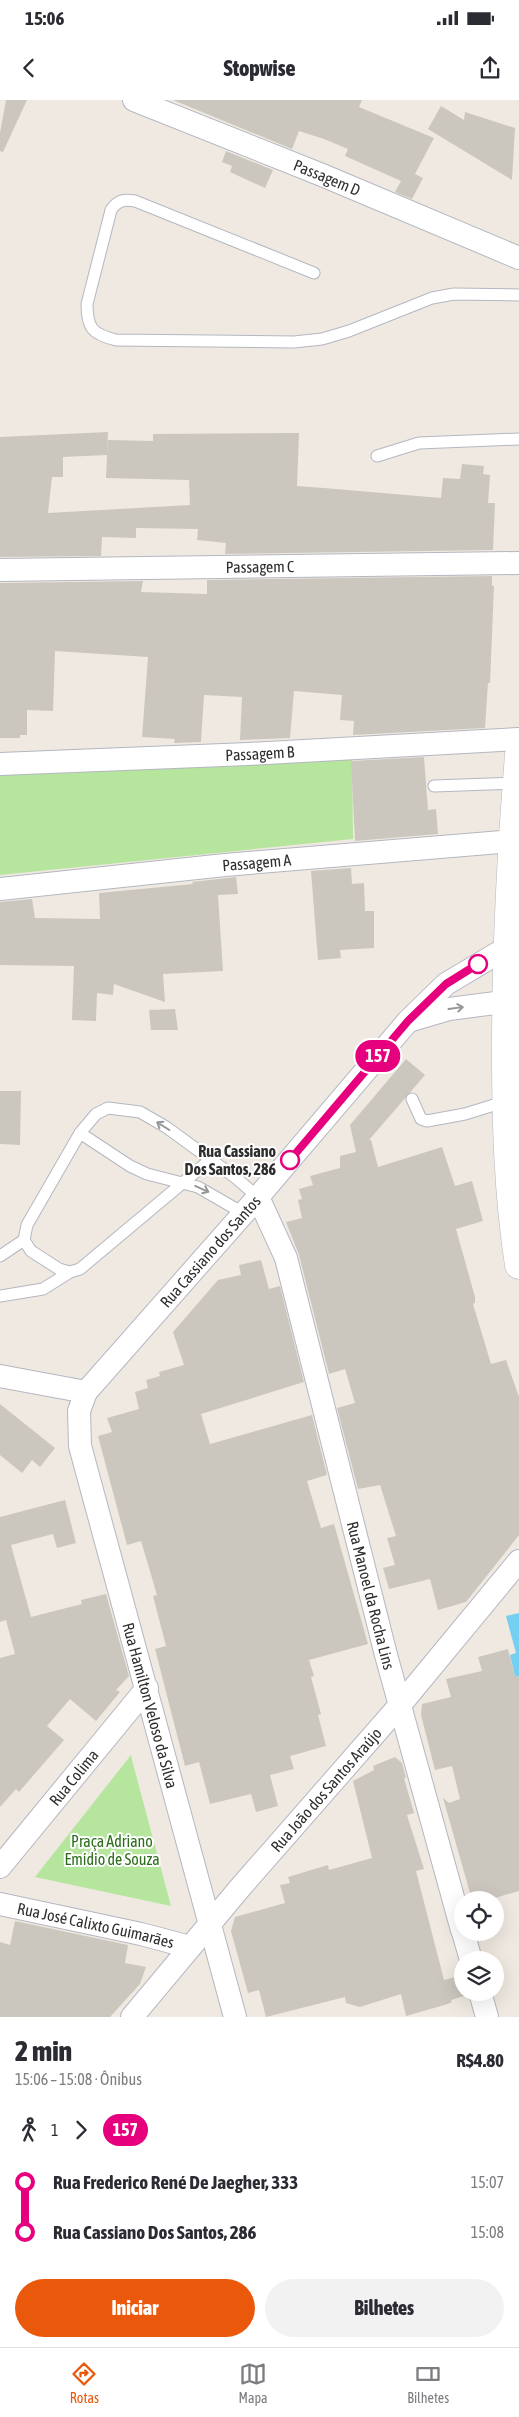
<!DOCTYPE html>
<html lang="pt">
<head>
<meta charset="utf-8">
<style>
	body { margin:0; font-family:"Asap Condensed",sans-serif; background:#f2f2f3; color:#2b2b33; height:100vh; display:flex; flex-direction:column; font-size:19px; white-space:nowrap }
	* { box-sizing:border-box; margin:0 }
	p { font-size:16px; color:#7c7c81 }
	.icon { flex:none; width:28px; height:28px; fill:none; stroke:currentColor; stroke-width:2; stroke-linecap:round; stroke-linejoin:round }
	.map { position:relative; height:1917px; overflow:hidden }
	.details { display:flex; flex-direction:column; background:#fff; flex:1 }
	.details>* { flex:none }
	.badge { padding:0 10px; border-radius:16px; font-size:18px; line-height:32px }
	.tools { position:absolute; left:454px; top:1791px; display:grid; gap:10px }
	.tools a { display:grid; place-items:center; width:50px; height:50px; border-radius:50%; background:#fff; box-shadow:0 5px 20px #0002; font-size:25px }
	.map>.badge { position:absolute; translate:-50% -50%; box-shadow:0 0 0 2px #fff }
	.legs { display:flex; align-items:center; gap:8px; height:55px; padding:0 15px; font-size:16px }
	.legs p { margin-inline-start:auto }
	.headline { display:flex; align-items:center; justify-content:space-between; height:85px; padding:0 15px }
	h1 { font-size:28px; font-weight:800; line-height:38px }
	.action { display:flex; gap:10px; margin-top:auto; padding:10px 15px }
	.action a { flex:1; height:58px; border-radius:30px; background:#ea580c; color:#fff; font-size:20px; font-weight:800; line-height:58px; text-align:center }
	.action a+a { background:#f2f2f3; color:#2b2b33 }
	ul { padding:0 15px; list-style:none }
	li { display:flex; align-items:center; gap:18px; height:50px; font-size:19px }
	li i { display:grid; place-items:center; width:8px; height:100%; margin:0 6px; background:currentColor }
	li i::after { content:''; width:12px; height:12px; margin:-6px; border:4px solid; border-radius:50%; background:#fff }
	li p { margin-inline-start:auto }
	li:first-child i { background:linear-gradient(#0000 50%,currentColor 0) }
	li:last-child i { background:linear-gradient(currentColor 50%,#0000 0) }
	.status { display:flex; justify-content:space-between; align-items:center; height:35px; padding:0 25px; background:#fff; direction:ltr }
	.status svg { height:14px; fill:currentColor }
	header { display:flex; justify-content:space-between; align-items:center; height:65px; padding:0 15px; background:#fff; font-size:22px; font-weight:800 }
	.tabs { display:flex; justify-content:space-around; align-items:center; height:70px; border-top:1px solid #e1e1e2; background:#fff; font-size:14px; color:#7c7c81 }
	.tabs a { display:grid; justify-items:center; gap:2px }
	.tabs .on { color:#ea580c }
	.map>svg:first-child { display:block }
	.green { fill:#b6e59e }
	.water { fill:#75cff0 }
	.building { fill:#cbc7bf; fill-rule:evenodd }
	.lines { fill:none; stroke-linecap:round; stroke-linejoin:round }
	.service-casing { stroke:#b4b7c1; stroke-width:13 }
	.minor-casing { stroke:#b4b7c1; stroke-width:24 }
	.secondary-casing { stroke:#b4b7c1; stroke-width:29 }
	.service { stroke:#fff; stroke-width:11 }
	.minor { stroke:#fff; stroke-width:22 }
	.secondary { stroke:#fff; stroke-width:28 }
	.oneway { stroke:#969696 }
	.line-1-casing { stroke:#fff; stroke-width:11 }
	.line-1 { stroke:#e6007e; stroke-width:8 }
	.stop-1-dot { fill:#fff; stroke:#e6007e; stroke-width:2.5 }
	.labels { text-anchor:middle; stroke-width:4; stroke-linejoin:round; paint-order:stroke }
	.street-label { font-size:16px; fill:#2e2e2e; stroke:#fff }
	.stop-label { font-size:16px; font-weight:bold; fill:#2e2e2e; stroke:#fff; text-anchor:end }
	.park-label { font-size:16px; fill:#2c6e1b; stroke:#fff }
</style>
</head>
<body>
<div class="status"><b>15:06</b><svg viewBox="0 0 49 12"><path d="M0 12V9h3v3zM5 12V6h3v6zM10 12V3h3v9zM15 12V0h3v12zM26 1h20v11H26zM47 4h2v5h-2z"/></svg></div>
<header><svg class="icon" aria-label="back" viewBox="0 0 24 24"><path d="M15 5l-7 7 7 7"/></svg>Stopwise<svg class="icon" aria-label="share" viewBox="0 0 24 24"><path d="M12 15V3M7 8l5-5 5 5M5 13v7h14v-7"/></svg></header>
<div class="map">
<svg width="519" height="1917" viewBox="0 0 519 1917">
	<rect width="100%" height="100%" fill="#efe9e1"/>
	<g class="green">
		<path d="M352 654 353 739 0 775V672Z"/>
		<path d="M131 1655 132 1660 171 1806 35 1777Z"/>
	</g>
	<path class="water" d="M519 1513V1576L515 1577 510 1555 516 1553 506 1516Z"/>
	<g class="building">
		<path d="M6 0H27L3 52 0 51V33Z"/>
		<path d="M173 0H362L359 7 434 38 415 74 423 78 412 99 395 92 401 81 345 56 348 49 324 39 299 31 292 49Z"/>
		<path d="M441 6 464 20 465 12 515 28 512 80 428 29Z"/>
		<path d="M226 51 273 70 265 88 230 72 232 66 222 62Z"/>
		<path d="M108 332 107 355 108 340 153 341V334L299 333 297 386 324 388 441 398 443 378 460 379 462 364 484 366 483 374 490 375 488 403H495L493 450 225 454 226 443 197 440 198 429 136 428V438L102 437 101 456 0 457V337ZM107 355 106 378 189 380 190 405 48 413 52 377H63V357Z"/>
		<path d="M492 476V486H494L490 583H488L485 628 353 635 354 621 340 620 342 595 294 591 290 638 240 640 242 597 204 595 201 642 174 643 175 639 142 637 148 557 55 551 53 611 27 610V635H20V638H0V483L143 481 141 492 207 494V480Z"/>
		<path d="M424 657 428 710 436 709 438 734 355 741 351 661Z"/>
		<path d="M351 768 352 784 364 783 365 811H374V848L340 850 341 858 318 860 311 771Z"/>
		<path d="M236 777 238 794 218 795 223 871 163 874 165 902 114 884 113 895 97 893 96 921 72 920 74 866 0 865V802L32 799 35 818 100 819 99 793 193 784 192 782Z"/>
		<path d="M175 909 178 930H151L149 910Z"/>
		<path d="M406 959 425 975 369 1040H371L378 1067 442 1047 455 1086 472 1081 483 1121 456 1129 475 1197V1203L473 1204 491 1264 506 1260 519 1297V1435L466 1502 438 1510 430 1479 389 1489 383 1468 395 1465 387 1438 396 1436 380 1385 358 1389 337 1308 355 1303 345 1269 329 1274 299 1155 286 1122 302 1118 298 1100 302 1099 299 1089 313 1085 310 1076 340 1068V1056L356 1052 350 1025Z"/>
		<path d="M0 991H21L20 1045 0 1044Z"/>
		<path d="M261 1160 269 1189 280 1186 304 1282 201 1314 210 1344 312 1315 327 1375 307 1381 321 1428 334 1424 368 1544 309 1560 314 1576 311 1577 321 1614 318 1615 326 1646 290 1656 294 1669 270 1675 278 1706 256 1712 251 1694 210 1704 199 1662 185 1666 155 1549 166 1546 153 1496 157 1495 141 1441 127 1445 98 1336 112 1332 107 1318 139 1309 135 1292 148 1288 146 1280 160 1276 159 1272 184 1265 173 1232 218 1180 241 1175 239 1165Z"/>
		<path d="M0 1304 55 1348 40 1367 32 1360 22 1373 0 1355Z"/>
		<path d="M65 1400 76 1443 57 1448 53 1434 11 1445 31 1517 82 1504 81 1500 106 1494 129 1576 116 1590 120 1592 96 1621 70 1599 47 1626 64 1640 19 1692 16 1689 0 1707V1558L15 1554 6 1520 0 1522V1417Z"/>
		<path d="M508 1549 515 1577 519 1576V1791L488 1800H472L443 1698 449 1703 460 1699 452 1666 435 1670 421 1615 422 1604 451 1597 446 1579 482 1571 478 1557Z"/>
		<path d="M395 1657 402 1663 406 1678H404L414 1713 407 1715 424 1769 416 1771 444 1880 459 1876 464 1896 451 1900 452 1902 448 1904 406 1916 401 1894 360 1907 346 1903 345 1897 266 1917 259 1890 248 1893 231 1831 235 1817 285 1803 280 1785 290 1783 288 1777 328 1765 329 1770 372 1758 353 1681 374 1670 373 1666Z"/>
		<path d="M15 1821 128 1845 125 1863 146 1867 140 1884 110 1917H0V1842L10 1845Z"/>
	</g>
	<g class="lines">
		<g class="service-casing">
			<g id="service">
				<path d="M314 173 135 101C124 99 118 100 111 110L87 204C87 228 92 234 116 240L294 242 322 239 349 231 432 198 454 194 519 195"/>
				<path d="M377 356 419 343 519 339"/>
				<path d="M434 686 517 683"/>
				<path d="M412 999 421 1019 427 1021 465 1014 507 1001"/>
				<path d="M80 1033 130 1066 147 1074 198 1087 243 1113"/>
				<path d="M210 1060 80 1169 70 1172 59 1169 31 1151 24 1140 27 1125 80 1033 96 1014 108 1008 140 1012 166 1027 236 1078 258 1097"/>
				<path d="M0 1156 24 1140"/>
				<path d="M0 1196 43 1189 70 1172"/>
			</g>
		</g>
		<g class="minor-casing">
			<g id="minor">
				<path id="s1" d="M134 0 322 75 519 158"/>
				<path id="s2" d="M0 470 519 463"/>
				<path id="s3" d="M0 664 248 654 519 639"/>
				<path id="s4" d="M0 789 225 765 512 741"/>
				<path d="M412 920 449 909 519 900"/>
				<path id="s5" d="M258 1097 286 1158 386 1555 462 1830"/>
				<path id="s6" d="M0 1276 86 1292 258 1097 408 921 446 884 508 847"/>
				<path id="s7" d="M86 1292 79 1311 80 1346 235 1917"/>
				<path id="s8" d="M0 1767 147 1588"/>
				<path id="s9" d="M0 1804 141 1834 190 1847"/>
				<path d="M463 1832 471 1860"/>
				<path d="M480 1892 487 1917"/>
				<path id="s10" d="M132 1917 239 1789 400 1605 519 1461"/>
			</g>
		</g>
		<g class="secondary-casing">
			<path id="secondary" d="M519 655C511 753 506 851 506 950 506 1022 508 1094 519 1165"/>
		</g>
		<use href="#service" class="service"/>
		<use href="#minor" class="minor"/>
		<use href="#secondary" class="secondary"/>
	</g>
	<defs><path id="oneway-shaft" d="M-6 0H5M1.5-3L5.5 0L1.5 3" fill="none" stroke-width="1.6" stroke-linecap="round" stroke-linejoin="round" transform="scale(1.25)"/></defs>
	<g class="oneway">
		<use href="#oneway-shaft" transform="translate(456 908) rotate(-8)"/>
		<use href="#oneway-shaft" transform="translate(163 1026) rotate(-148)"/>
		<use href="#oneway-shaft" transform="translate(202 1089) rotate(24)"/>
	</g>
	<g class="lines">
		<g class="line-1-casing">
			<path id="line-1" d="M290 1060 408 921 446 884 478 864"/>
		</g>
		<use href="#line-1" class="line-1"/>
	</g>
	<g class="stop-1-dot">
		<circle cx="478" cy="864" r="9"/>
		<circle cx="290" cy="1060" r="9"/>
	</g>
	<g class="labels">
		<g class="street-label">
			<text dy="6" stroke="none"><textPath href="#s1" startOffset="208">Passagem D</textPath></text>
			<text dy="6" stroke="none"><textPath href="#s2" startOffset="260">Passagem C</textPath></text>
			<text dy="6" stroke="none"><textPath href="#s3" startOffset="260">Passagem B</textPath></text>
			<text dy="6" stroke="none"><textPath href="#s4" startOffset="258">Passagem A</textPath></text>
			<text dy="6" stroke="none"><textPath href="#s6" startOffset="275">Rua Cassiano dos Santos</textPath></text>
			<text dy="6" stroke="none"><textPath href="#s5" startOffset="415">Rua Manoel da Rocha Lins</textPath></text>
			<text dy="6" stroke="none"><textPath href="#s7" startOffset="324">Rua Hamilton Veloso da Silva</textPath></text>
			<text dy="6" stroke="none"><textPath href="#s8" startOffset="116">Rua Colima</textPath></text>
			<text dy="6" stroke="none"><textPath href="#s10" startOffset="299">Rua João dos Santos Araújo</textPath></text>
			<text dy="6" stroke="none"><textPath href="#s9" startOffset="98">Rua José Calixto Guimarães</textPath></text>
		</g>
		<g class="stop-label">
			<text x="276" y="1057">Rua Cassiano<tspan x="276" dy="18">Dos Santos, 286</tspan></text>
		</g>
		<g class="park-label">
			<text x="112" y="1747">Praça Adriano<tspan x="112" dy="18">Emídio de Souza</tspan></text>
		</g>
	</g>
</svg>
<div class="tools">
<a><svg class="icon" aria-label="locate" viewBox="0 0 24 24"><circle cx="12" cy="12" r="6"/><path d="M12 2v4M12 18v4M2 12h4M18 12h4"/></svg></a>
<a><svg class="icon" aria-label="layers" viewBox="0 0 24 24"><path d="M12 4l9 5-9 5-9-5zM3 14l9 5 9-5"/></svg></a>
</div>
<b class="badge" style="left:378px;top:956px;background:#e6007e;color:#fff">157</b>
</div>
<section class="details">
<div class="headline"><div><h1>2 min</h1><p>15:06 – 15:08 · Ônibus</p></div><b>R$4.80</b></div>
<div class="legs"><svg class="icon" aria-label="walk" viewBox="0 0 24 24"><circle cx="13" cy="4" r="2"/><path d="M13 8l-2 6 4 7M11 14l-3 7M7 12l3-4h3l4 4"/></svg>1<svg class="icon" aria-label="forward" viewBox="0 0 24 24"><path d="M9 5l7 7-7 7"/></svg><b class="badge" style="background:#e6007e;color:#fff">157</b></div>
<ul>
<li><i style="color:#e6007e"></i><b>Rua Frederico René De Jaegher, 333</b><p>15:07</p></li>
<li><i style="color:#e6007e"></i><b>Rua Cassiano Dos Santos, 286</b><p>15:08</p></li>
</ul>
<div class="action"><a>Iniciar</a><a>Bilhetes</a></div>
</section>
<nav class="tabs">
<a class="on"><svg class="icon" aria-label="directions" viewBox="0 0 24 24"><path d="M12 3l9 9-9 9-9-9zM9 14v-3h6M13 9l2 2-2 2"/></svg>Rotas</a>
<a><svg class="icon" aria-label="map" viewBox="0 0 24 24"><path d="M3 6l6-2 6 2 6-2v14l-6 2-6-2-6 2zM9 4v14M15 6v14"/></svg>Mapa</a>
<a><svg class="icon" aria-label="tickets" viewBox="0 0 24 24"><path d="M3 7h18v10H3zM15 7v10"/></svg>Bilhetes</a>
</nav>
</body>
</html>
